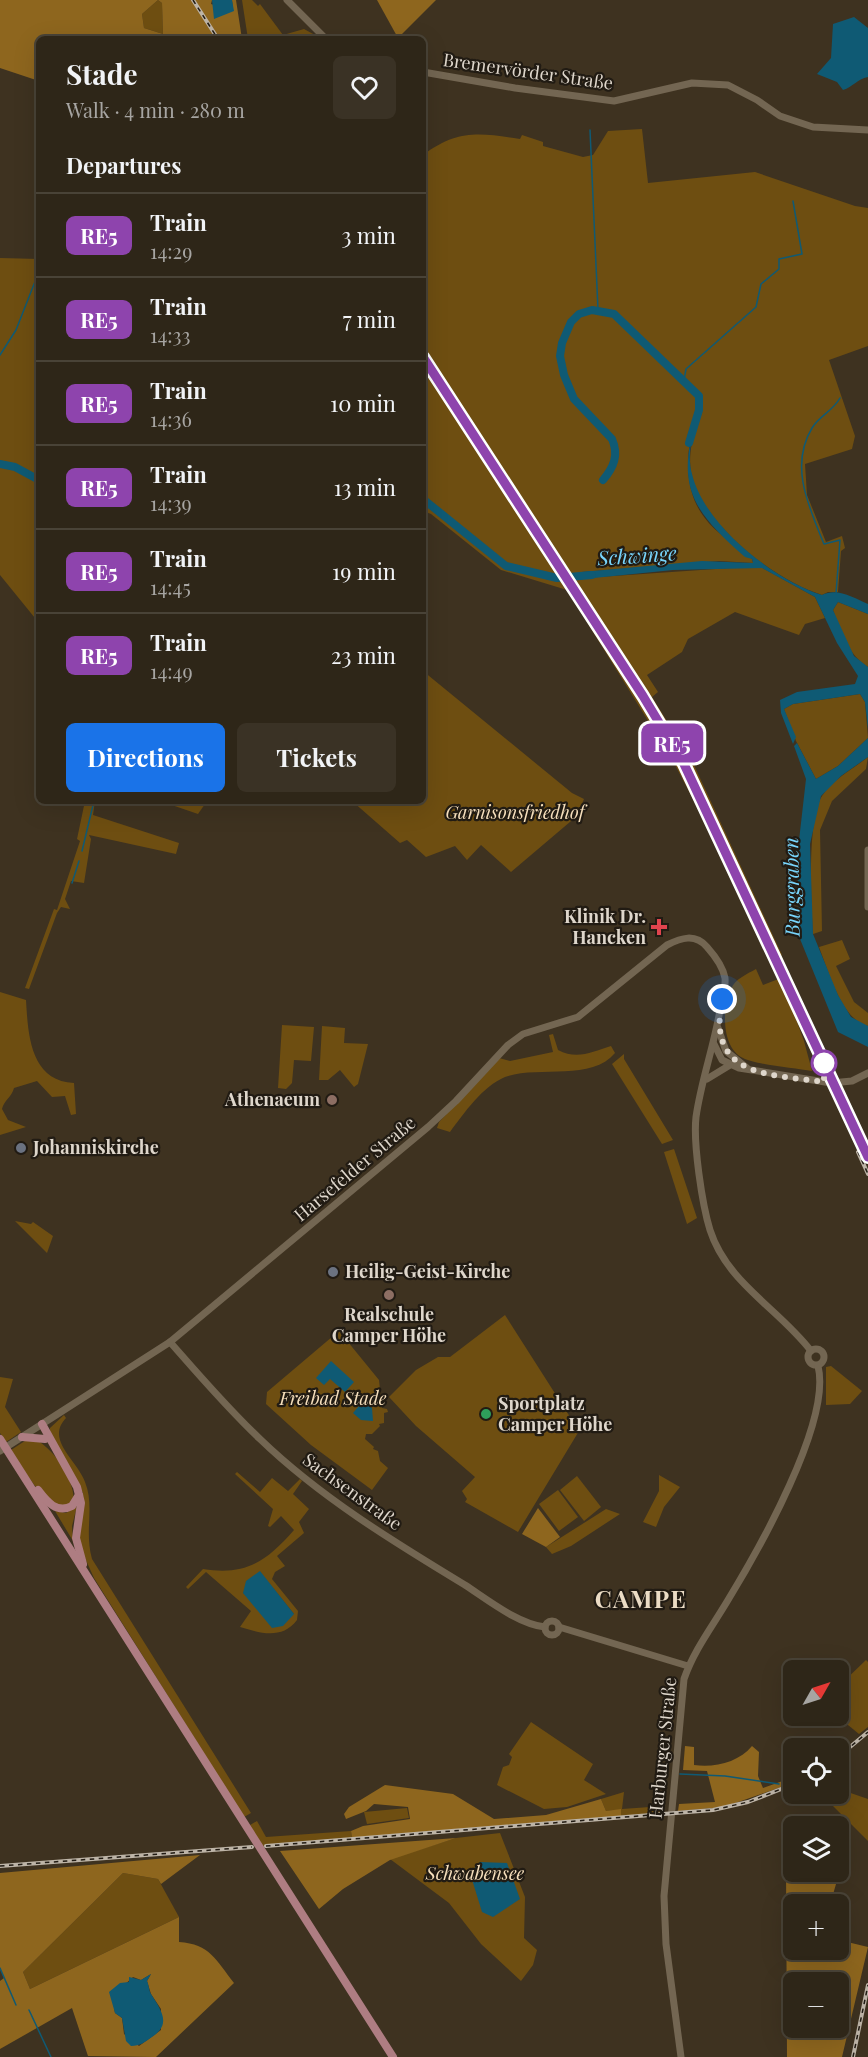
<!DOCTYPE html>
<html lang="en">
<head>
<meta charset="utf-8">
<style>
	body { margin:0; font-family:"Playfair Display",serif; background:#3a3225; color:#f1f3f6; height:100vh; display:flex; flex-direction:column; font-size:22px; white-space:nowrap }
	* { box-sizing:border-box; margin:0 }
	p { font-size:20px; color:#a7a5a2 }
	.icon { flex:none; width:33px; height:33px; fill:none; stroke:currentColor; stroke-width:2; stroke-linecap:round; stroke-linejoin:round }
	.map { position:relative; flex:1; overflow:hidden }
	.side { position:absolute; left:36px; top:36px; width:390px; height:768px; display:flex; flex-direction:column; background:#2e2618; border-radius:9px; box-shadow:0 6px 24px #0002,0 0 0 2px #494337 }
	.side>* { flex:none }
	.badge { padding:0 12px; border-radius:9px; font-size:21px; line-height:39px }
	.needle { width:39px; rotate:51deg }
	.fabs { position:absolute; left:783px; top:1660px; display:grid; gap:12px }
	.fabs a { display:grid; place-items:center; width:66px; height:66px; border-radius:9px; background:#2e2618; box-shadow:0 6px 24px #0002,0 0 0 2px #494337; font-size:30px }
	.you { position:absolute; width:30px; height:30px; margin:-15px; border:4px solid #fff; border-radius:50%; background:#1a73e8; box-shadow:0 0 0 9px #1a73e833 }
	.map>.badge { position:absolute; translate:-50% -50%; box-shadow:0 0 0 3px #fff }
	h2 { padding:0 30px; font-size:22px; line-height:54px }
	.round { display:grid; place-items:center; flex:none; width:63px; height:63px; border-radius:9px; background:#3a3225 }
	.summary { display:flex; align-items:center; justify-content:space-between; height:102px; padding:0 30px }
	h1 { font-size:28px; font-weight:700; line-height:45px }
	.primary-button { display:flex; gap:12px; margin-top:auto; padding:12px 30px }
	.primary-button a { flex:1; height:69px; border-radius:9px; background:#1a73e8; color:#fff; font-size:24px; font-weight:700; line-height:69px; text-align:center }
	.primary-button a+a { background:#3a3225; color:#f1f3f6 }
	ul { padding:0; list-style:none }
	li { display:flex; align-items:center; gap:18px; height:84px; padding:0 30px; border-top:2px solid #494337 }
	li div { flex:1 }
	li b { display:block; font-size:22px }
	li em { font-style:normal }
	li .badge { min-width:66px; font-weight:700; text-align:center }
	.map>svg:first-child { display:block }
	.green { fill:#6e4e11; fill-rule:evenodd }
	.forest { fill:#8e661e; fill-rule:evenodd }
	.water { fill:#0f5a74 }
	.lines { fill:none; stroke-linecap:round; stroke-linejoin:round }
	.stream { stroke:#0f5a74; stroke-width:1.5 }
	.river { stroke:#0f5a74; stroke-width:8 }
	.secondary { stroke:#736652; stroke-width:7 }
	.primary { stroke:#ae7d82; stroke-width:8 }
	.rail-casing { stroke:#bdb4a7; stroke-width:4 }
	.rail { stroke:#211b13; stroke-width:1.5; stroke-dasharray:4.5; stroke-linecap:butt }
	.line-casing { stroke:#fff; stroke-width:14 }
	.line { stroke:#8e44ad; stroke-width:9 }
	.walk { stroke:#ded6cb; stroke-width:6; stroke-dasharray:0 10.8 }
	.health-dot { fill:#e0444e; stroke:#211b13; stroke-width:2 }
	.stop-dot { fill:#fff; stroke:#8e44ad; stroke-width:3 }
	.education-dot { fill:#8d6e63; stroke:#211b13; stroke-width:2 }
	.worship-dot { fill:#6b7280; stroke:#211b13; stroke-width:2 }
	.leisure-dot { fill:#2e9e5b; stroke:#211b13; stroke-width:2 }
	.labels { text-anchor:middle; stroke-width:4.5; stroke-linejoin:round; paint-order:stroke }
	.street-label { font-size:18px; fill:#ded6cb; stroke:#211b13 }
	.park-label { font-size:18px; font-style:italic; fill:#f6dfbc; stroke:#211b13 }
	.poi-label { font-size:18px; font-weight:bold; fill:#ded6cb; stroke:#211b13; text-anchor:start }
	.water-label { font-size:20px; font-style:italic; fill:#78d5fc; stroke:#211b13 }
	.district-label { font-size:24px; font-weight:bold; letter-spacing:1.5px; fill:#ebdcc5; stroke:#211b13 }
</style>
</head>
<body>
<div class="map">
<svg width="868" height="2057" viewBox="0 0 868 2057">
	<rect width="100%" height="100%" fill="#3e3220"/>
	<g class="green">
		<path d="M158 0 162 3 163 34 144 28 142 14Z"/>
		<path d="M242 0H252L258 6 260 4 283 35 304 29 315 35 311 34 308 39H248Z"/>
		<path d="M642 129 648 183 755 172 855 206 868 208V346L829 360 855 436 852 449 805 464 807 495 826 542 842 536 845 548 841 551 838 592H828L822 595C775 581 702 524 691 473 688 456 693 439 695 423 685 452 684 491 704 517 716 534 739 547 752 559L753 563 719 561 582 572 584 578 759 566 815 597 825 618 805 624 799 635 735 612 688 639 682 652 647 675 658 692 652 697 693 763 782 955 773 959 736 881 673 761 567 590 501 570 431 514 423 511V155C458 129 480 133 520 139L522 135 543 142V146L583 157 593 155 608 131Z"/>
		<path d="M0 258 39 259V623L0 575Z"/>
		<path d="M838 602 868 614V667C848 655 841 631 833 610Z"/>
		<path d="M423 671 572 793 584 799 577 816 511 872 481 845 467 860 455 846 426 857 407 840 400 843 352 801H423Z"/>
		<path d="M860 694 865 702 868 738 838 766 816 779 796 741 784 709 793 704Z"/>
		<path d="M868 757 866 769 832 801 820 830 822 931 813 934C811 905 807 818 822 796 833 779 853 769 868 757Z"/>
		<path d="M85 801H95L93 815 179 843 176 854 89 835 91 839 84 883 71 881 65 899 70 909 61 907 57 913 29 989 25 988 54 909 57 910 80 841 77 839Z"/>
		<path d="M160 801H203L205 804 198 814Z"/>
		<path d="M842 940 850 959 836 966 854 1002 868 1013V1026C842 1021 828 970 819 947Z"/>
		<path d="M756 969 763 985 781 978 804 1041 812 1071C795 1068 757 1065 743 1058 721 1047 722 1008 731 989 735 979 747 974 756 969Z"/>
		<path d="M0 992 26 1000C28 1034 30 1081 74 1083L76 1114 71 1115 65 1096 52 1097 37 1081 14 1088C12 1097 4 1100 2 1109L8 1120 26 1127 0 1135Z"/>
		<path d="M282 1025 314 1027 311 1061 294 1060 292 1083 286 1089 278 1088Z"/>
		<path d="M322 1026 345 1028 344 1043 368 1044 358 1084 354 1087 340 1070 328 1080H319Z"/>
		<path d="M553 1034 558 1050C577 1060 592 1052 611 1046L615 1053C591 1082 537 1065 505 1077 483 1086 464 1113 450 1132L437 1128 439 1122 499 1058 510 1061 553 1052 549 1035Z"/>
		<path d="M624 1054V1059L673 1140 662 1144 612 1064Z"/>
		<path d="M674 1149 697 1218 687 1224 664 1152Z"/>
		<path d="M15 1221 31 1224 33 1222 53 1236 47 1253Z"/>
		<path d="M505 1315 579 1431 518 1532 465 1502 467 1499 462 1491 475 1477 416 1426 389 1397 416 1370 438 1357H450Z"/>
		<path d="M339 1331 379 1380 382 1408 387 1409 388 1412 384 1413V1423L379 1424 380 1426 372 1434H366L365 1439 374 1447 373 1449 378 1451 380 1461 388 1468 372 1490 311 1445 266 1404 267 1392Z"/>
		<path d="M831 1366 862 1391 850 1404 826 1405V1367Z"/>
		<path d="M0 1377 13 1379 5 1407 21 1432 6 1442 0 1433Z"/>
		<path d="M64 1415 66 1418C45 1440 77 1460 85 1482 95 1507 84 1530 92 1559L251 1813 244 1817 94 1578 80 1547 78 1527 83 1493 50 1435V1428Z"/>
		<path d="M31 1437C53 1447 73 1476 74 1500L66 1507C41 1504 25 1470 11 1450Z"/>
		<path d="M237 1472 260 1492 272 1478 288 1491 300 1479 302 1481 293 1494 309 1509 299 1522 304 1533 277 1556 285 1566 275 1572 272 1579 298 1611 297 1620C282 1640 260 1633 240 1627L251 1611 206 1572 188 1589 186 1587 203 1569C246 1576 267 1561 294 1530L281 1516 270 1527 268 1526 273 1509 235 1474ZM260 1572 294 1614 243 1593Z"/>
		<path d="M659 1475 680 1487 664 1507 656 1527 643 1522 659 1491Z"/>
		<path d="M577 1476 601 1507 584 1521 560 1490Z"/>
		<path d="M558 1490 578 1517 559 1531 539 1504Z"/>
		<path d="M77 1506 72 1526 73 1541 55 1511 66 1513Z"/>
		<path d="M606 1509 620 1514 571 1546 552 1554 546 1547Z"/>
		<path d="M866 1660 868 1662V1727L859 1734 837 1716 839 1686Z"/>
		<path d="M531 1722 593 1764 584 1780 606 1794 567 1807 544 1809 497 1785 503 1767 509 1765 512 1757 509 1754Z"/>
		<path d="M839 1789 868 1799V1841L824 1797 814 1794H838Z"/>
		<path d="M624 1792 622 1809 664 1806V1812L621 1816V1810L606 1811 601 1799Z"/>
		<path d="M407 1808 409 1818 367 1824 364 1812Z"/>
		<path d="M257 1821 266 1837 351 1831 352 1838 263 1847 250 1825Z"/>
		<path d="M500 1833 525 1897 524 1938 537 1950 533 1965 521 1981 481 1944 449 1903 390 1859 456 1838Z"/>
		<path d="M123 1873 158 1879 179 1917 30 1989 23 1972Z"/>
	</g>
	<g class="forest">
		<path d="M0 0H212L211 4 233 11 232 0H236L242 39H39V81L0 68ZM158 0 162 3 163 34 144 28 142 14Z"/>
		<path d="M377 0H436L398 38Z"/>
		<path d="M538 1508 560 1537 546 1547 522 1534Z"/>
		<path d="M685 1746 694 1747V1765C715 1768 739 1762 752 1746L759 1752 758 1776 763 1788 791 1778 793 1783 724 1807 678 1811 679 1804 715 1802 707 1771 683 1770Z"/>
		<path d="M385 1785 453 1794 494 1819 546 1815 601 1799 606 1811 621 1809V1816L352 1838 351 1831 363 1826 410 1819 408 1807 374 1804 366 1811 346 1819 344 1814 349 1807Z"/>
		<path d="M456 1838 390 1860 343 1889 319 1909 280 1851Z"/>
		<path d="M200 1855 161 1884 158 1879 123 1873 23 1972 30 1989 179 1917V1942C210 1944 216 1960 234 1983L156 2057 88 2056 72 2008 0 2049V1981L4 1978 0 1968V1873ZM151 1974 147 1981 151 1994 161 2009V2030L139 2046 124 2034 122 2018 115 2013 112 1996 133 1977 141 1980Z"/>
		<path d="M786 1865H793L794 1872H818L838 1877 830 1905H794V1950H838L839 1940 868 1947 842 2057H787ZM794 1983H838V2028H794Z"/>
	</g>
	<g class="water">
		<path d="M212 0H232L234 11 214 19Z"/>
		<path d="M854 17 868 28V77C857 79 853 87 843 90L837 82 817 74 831 58 833 24Z"/>
		<path d="M699 410C694 430 686 453 692 474 704 525 774 580 822 595 837 587 854 598 868 604V614L838 602 833 610 854 656 868 667V729L865 702 860 694 793 704 784 709 796 737 793 744 781 713 780 700 797 692 855 684 858 676 837 643 815 597 762 568 673 570 584 579 582 572 702 561 753 563 752 559 745 557C689 508 675 484 699 410Z"/>
		<path d="M868 738V757L841 776 821 796 810 844 813 934 838 995 851 1017 868 1026V1047L838 1032 800 939 797 858 806 779 794 746 797 743 816 779 838 766Z"/>
		<path d="M331 1361 354 1382 345 1392 330 1379 324 1385 316 1378Z"/>
		<path d="M364 1400 372 1408 373 1421 361 1420 353 1413Z"/>
		<path d="M260 1571 294 1614 283 1626 272 1628 243 1593 246 1581Z"/>
		<path d="M480 1862 507 1863 520 1899 493 1917 482 1912 470 1873Z"/>
		<path d="M151 1974 147 1981C149 1985 149 1991 151 1994 161 2010 172 2024 152 2037 145 2042 140 2046 131 2046L126 2041 122 2018 115 2013 109 1992 120 1983 129 1982V1977L141 1980Z"/>
	</g>
	<g class="lines">
		<g class="stream">
			<path d="M590 130 598 310"/>
			<path d="M0 355 16 330 38 274"/>
			<path d="M684 380 686 369 756 307 761 284 779 269V259L802 254 793 201"/>
			<path d="M836 594 840 540 824 544C809 507 789 466 812 428 819 416 833 411 840 398"/>
			<path d="M82 851 94 801"/>
			<path d="M72 883 79 861"/>
			<path d="M680 1774 725 1776 779 1784"/>
			<path d="M0 1968 16 2005"/>
			<path d="M29 2010 51 2057"/>
		</g>
		<g class="river">
			<path d="M0 464 15 467 39 480"/>
			<path d="M603 480C614 467 619 455 612 439L574 399 564 375 560 356 562 343 571 322 579 314 592 310 614 314 699 396V410L689 443"/>
			<path d="M423 499 506 566 557 578 592 575"/>
		</g>
		<g class="secondary">
			<path d="M287 0 326 39"/>
			<path d="M423 72 515 88 614 101 692 83 728 85 757 100 780 116 813 127 868 130"/>
			<path d="M868 850V907"/>
			<path d="M718 1028 726 1051 747 1068"/>
			<path d="M714 1044 722 1060 739 1068 831 1083 852 1081 868 1073"/>
			<path d="M707 1079 730 1065"/>
			<path d="M170 1342C199 1375 228 1409 260 1439 320 1497 394 1542 465 1585 488 1600 518 1624 545 1627"/>
			<circle cx="816" cy="1357" r="8"/>
			<path d="M0 1451 170 1342 428 1127 456 1101 508 1045 523 1034 578 1017 667 945C681 938 695 933 707 947 715 956 723 967 725 978 726 989 722 1000 720 1010 714 1046 701 1081 696 1117 693 1143 702 1204 710 1230 727 1283 779 1309 811 1351"/>
			<circle cx="552" cy="1628" r="7"/>
			<path d="M559 1627 688 1666"/>
			<path d="M681 2057 666 1944 664 1896 684 1679C694 1650 712 1627 728 1600 758 1551 832 1421 818 1366"/>
		</g>
		<g class="primary">
			<path d="M42 1424 77 1487 81 1503 76 1538 83 1564"/>
			<path d="M22 1437 45 1439"/>
			<path d="M0 1439 393 2057"/>
			<path d="M38 1490C47 1502 57 1514 72 1506L79 1495"/>
		</g>
		<g class="rail-casing">
			<g id="rail">
				<path d="M193 0 218 39"/>
				<path d="M423 357 643 696 684 764 868 1157"/>
				<path d="M858 1152 868 1174"/>
				<path d="M838 1757 868 1732"/>
				<path d="M266 1846 713 1810 748 1802 794 1784"/>
				<path d="M0 1866 252 1847"/>
				<path d="M853 2057 868 1985"/>
			</g>
		</g>
		<use href="#rail" class="rail"/>
	</g>
	<g class="lines">
		<g class="line-casing">
			<path id="line" d="M423 357 643 696 684 764 868 1157"/>
		</g>
		<use href="#line" class="line"/>
		<path class="walk" d="M722 999C707 1076 765 1074 824 1082V1063"/>
	</g>
	<path class="health-dot" d="M656 918h6v6h6v6h-6v6h-6v-6h-6v-6h6z"/>
	<circle class="stop-dot" cx="824" cy="1063" r="12"/>
	<g class="education-dot">
		<circle cx="332" cy="1100" r="6"/>
		<circle cx="389" cy="1295" r="6"/>
	</g>
	<g class="worship-dot">
		<circle cx="21" cy="1148" r="6"/>
		<circle cx="333" cy="1272" r="6"/>
	</g>
	<circle class="leisure-dot" cx="486" cy="1414" r="6"/>
	<g class="labels">
		<g class="street-label">
			<text transform="translate(528 72) rotate(8)" y="6">Bremervörder Straße</text>
			<text transform="translate(355 1169) rotate(-40)" y="6">Harsefelder Straße</text>
			<text transform="translate(352 1492) rotate(36)" y="6">Sachsenstraße</text>
			<text transform="translate(663 1748) rotate(-84)" y="6">Harburger Straße</text>
		</g>
		<g class="park-label">
			<text x="515" y="819">Garnisonsfriedhof</text>
			<text x="333" y="1405">Freibad Stade</text>
			<text x="475" y="1880">Schwabensee</text>
		</g>
		<g class="poi-label">
			<text x="646" y="923" text-anchor="end">Klinik Dr.<tspan x="646" dy="21">Hancken</tspan></text>
			<text x="320" y="1106" text-anchor="end">Athenaeum</text>
			<text x="33" y="1154">Johanniskirche</text>
			<text x="345" y="1278">Heilig-Geist-Kirche</text>
			<text x="389" y="1321" text-anchor="middle">Realschule<tspan x="389" dy="21">Camper Höhe</tspan></text>
			<text x="498" y="1410">Sportplatz<tspan x="498" dy="21">Camper Höhe</tspan></text>
		</g>
		<g class="water-label">
			<text transform="translate(637 556) rotate(-4)" y="7">Schwinge</text>
			<text transform="translate(792 887) rotate(-91)" y="7">Burggraben</text>
		</g>
		<g class="district-label">
			<text x="641" y="1608">CAMPE</text>
		</g>
	</g>
</svg>
<div class="fabs">
<a><svg class="needle" viewBox="-14 -14 28 28"><path d="M0-13l5 13h-10z" fill="#e53935"/><path d="M0 13l5-13h-10z" fill="#a7a5a2"/></svg></a>
<a><svg class="icon" aria-label="locate" viewBox="0 0 24 24"><circle cx="12" cy="12" r="6"/><path d="M12 2v4M12 18v4M2 12h4M18 12h4"/></svg></a>
<a><svg class="icon" aria-label="layers" viewBox="0 0 24 24"><path d="M12 4l9 5-9 5-9-5zM3 14l9 5 9-5"/></svg></a>
<a>+</a>
<a>−</a>
</div>
<div class="you" style="left:722px;top:999px"></div>
<b class="badge" style="left:672px;top:743px;background:#8e44ad;color:#fff">RE5</b>
<section class="side">
<div class="summary"><div><h1>Stade</h1><p>Walk · 4 min · 280 m</p></div><a class="round"><svg class="icon" aria-label="heart" viewBox="0 0 24 24"><path d="M12 20l-8-8c-3-5 5-10 8-4 3-6 11-1 8 4z"/></svg></a></div>
<h2>Departures</h2>
<ul>
<li><span class="badge" style="background:#8e44ad;color:#fff">RE5</span><div><b>Train</b><p>14:29</p></div><em>3 min</em></li>
<li><span class="badge" style="background:#8e44ad;color:#fff">RE5</span><div><b>Train</b><p>14:33</p></div><em>7 min</em></li>
<li><span class="badge" style="background:#8e44ad;color:#fff">RE5</span><div><b>Train</b><p>14:36</p></div><em>10 min</em></li>
<li><span class="badge" style="background:#8e44ad;color:#fff">RE5</span><div><b>Train</b><p>14:39</p></div><em>13 min</em></li>
<li><span class="badge" style="background:#8e44ad;color:#fff">RE5</span><div><b>Train</b><p>14:45</p></div><em>19 min</em></li>
<li><span class="badge" style="background:#8e44ad;color:#fff">RE5</span><div><b>Train</b><p>14:49</p></div><em>23 min</em></li>
</ul>
<div class="primary-button"><a>Directions</a><a>Tickets</a></div>
</section>
</div>
</body>
</html>
